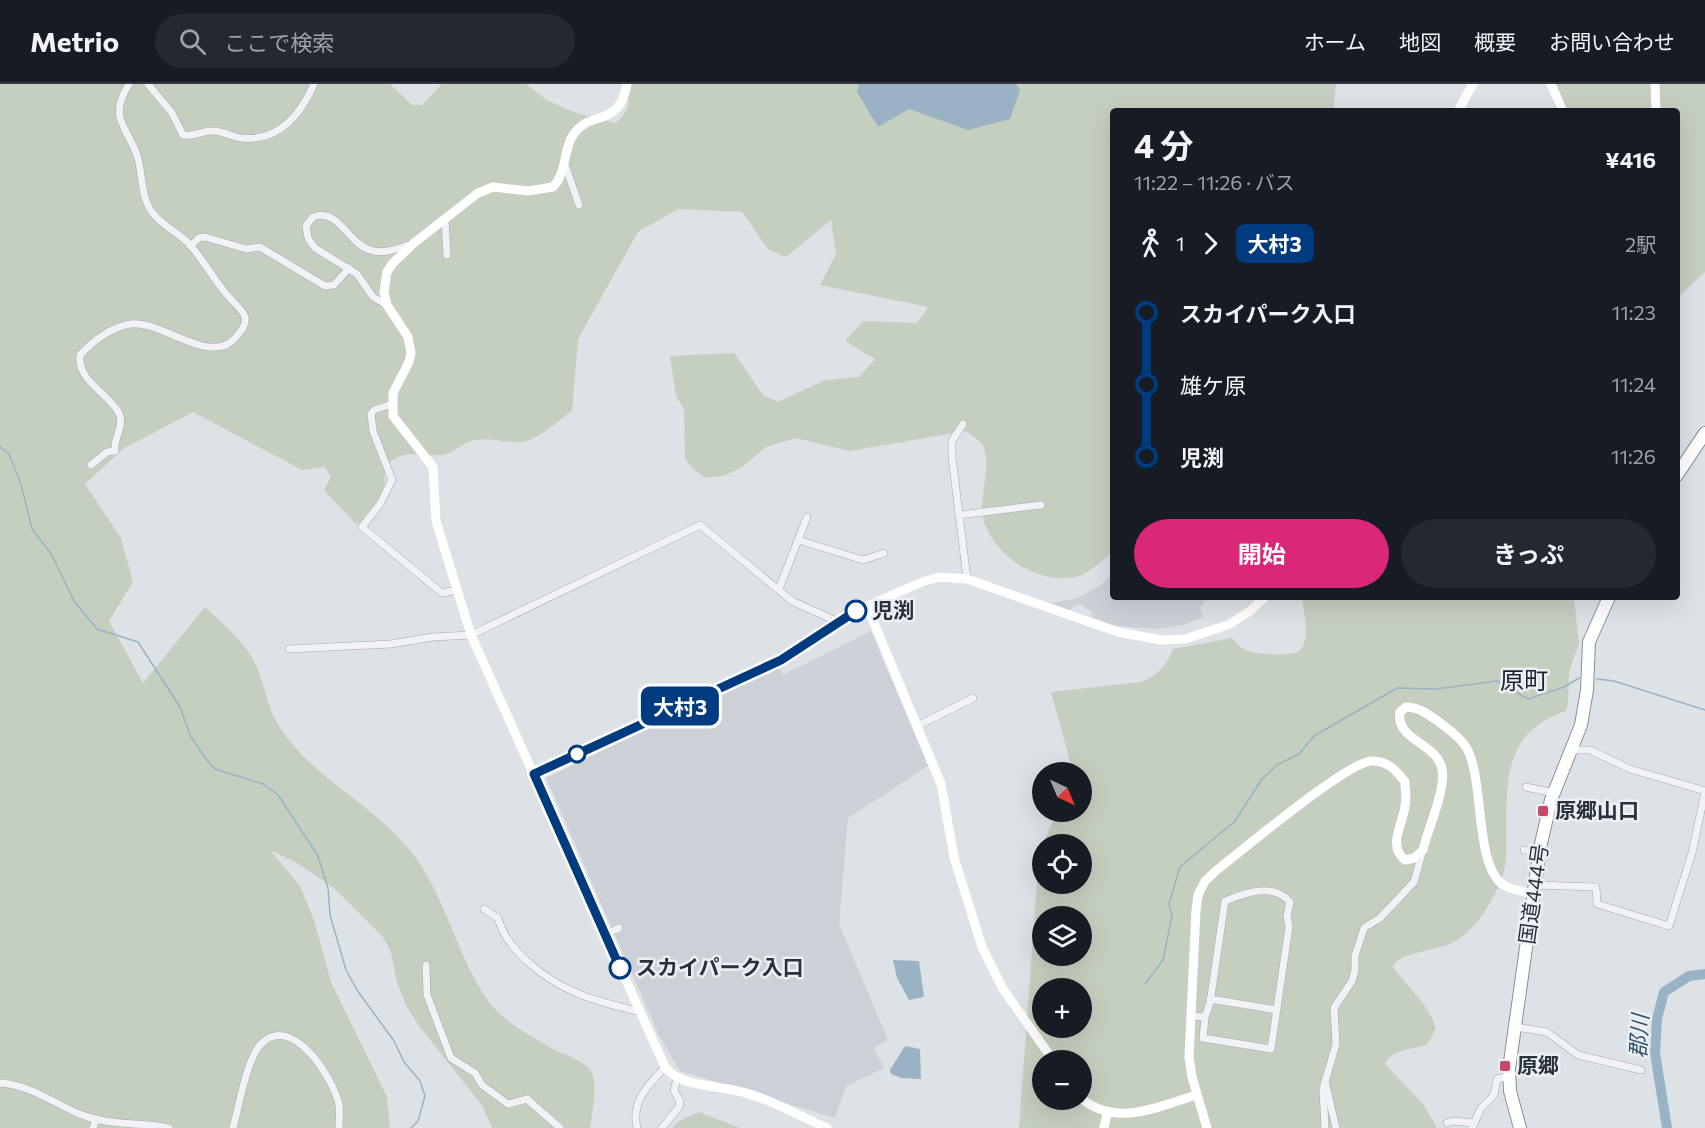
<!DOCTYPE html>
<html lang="ja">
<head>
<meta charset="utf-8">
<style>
	body { margin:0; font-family:Commissioner,"Noto Sans JP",sans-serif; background:#242831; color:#f1f3f6; height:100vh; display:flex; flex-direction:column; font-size:22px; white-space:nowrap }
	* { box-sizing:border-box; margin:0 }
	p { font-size:20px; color:#9ea1a6 }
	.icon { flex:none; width:33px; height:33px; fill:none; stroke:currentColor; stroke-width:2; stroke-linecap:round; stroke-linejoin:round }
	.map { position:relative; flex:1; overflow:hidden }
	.details { position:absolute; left:1110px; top:24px; width:570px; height:492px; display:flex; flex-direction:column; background:#171b24; border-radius:6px; box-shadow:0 6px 24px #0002 }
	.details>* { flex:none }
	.badge { padding:0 12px; border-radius:9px; font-size:21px; line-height:39px }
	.needle { width:39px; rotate:136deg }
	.buttons { position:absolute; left:1032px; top:678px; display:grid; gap:12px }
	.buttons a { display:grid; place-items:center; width:60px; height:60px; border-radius:50%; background:#171b24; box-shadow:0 6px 24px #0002; font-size:30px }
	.map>.badge { position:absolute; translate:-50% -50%; box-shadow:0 0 0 3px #fff }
	.legs { display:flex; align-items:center; gap:9px; height:66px; padding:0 24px; font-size:20px }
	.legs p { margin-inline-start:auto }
	.overview { display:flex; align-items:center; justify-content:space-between; height:102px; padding:0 24px }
	h1 { font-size:33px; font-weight:700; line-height:45px }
	.cta { display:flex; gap:12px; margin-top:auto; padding:12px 24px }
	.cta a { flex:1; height:69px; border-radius:36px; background:#db2777; color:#fff; font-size:24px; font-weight:700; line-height:69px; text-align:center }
	.cta a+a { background:#242831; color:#f1f3f6 }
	ul { padding:0 24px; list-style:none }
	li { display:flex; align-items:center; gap:21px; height:72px; font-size:22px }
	li i { display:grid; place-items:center; width:9px; height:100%; margin:0 8px; background:currentColor }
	li i::after { content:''; width:15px; height:15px; margin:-8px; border:4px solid; border-radius:50%; background:#171b24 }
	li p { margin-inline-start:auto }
	li:first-child i { background:linear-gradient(#0000 50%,currentColor 0) }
	li:last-child i { background:linear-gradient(currentColor 50%,#0000 0) }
	header { display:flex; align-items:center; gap:36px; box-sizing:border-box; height:84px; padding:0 30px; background:#171b24; border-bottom:2px solid #363941 }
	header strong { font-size:28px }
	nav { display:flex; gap:33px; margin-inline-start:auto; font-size:21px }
	.search { width:420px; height:54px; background:#242831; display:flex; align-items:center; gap:15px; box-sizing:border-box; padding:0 21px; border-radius:33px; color:#9ea1a6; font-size:22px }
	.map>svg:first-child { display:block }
	.built { fill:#ccd1d8 }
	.green { fill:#c5cfbf; fill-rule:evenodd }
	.water { fill:#9ab3c4 }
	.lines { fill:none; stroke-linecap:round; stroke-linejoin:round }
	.stream { stroke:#9ab3c4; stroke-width:1.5 }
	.river { stroke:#9ab3c4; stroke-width:10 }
	.street-casing { stroke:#a3a9b0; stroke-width:8 }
	.highway-casing { stroke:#86919c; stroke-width:14 }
	.street { stroke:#f0f2f5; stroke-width:7 }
	.secondary { stroke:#fff; stroke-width:9 }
	.highway { stroke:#fff; stroke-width:12 }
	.line-1-casing { stroke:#fff; stroke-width:14 }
	.line-1 { stroke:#003b80; stroke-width:9 }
	.stop-1-dot { fill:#fff; stroke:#003b80; stroke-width:3 }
	.poi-dot { fill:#c44969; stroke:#ecf0f4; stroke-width:2 }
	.labels { text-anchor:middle; stroke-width:5; stroke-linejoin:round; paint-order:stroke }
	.stop-label { font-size:21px; font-weight:bold; fill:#28313c; stroke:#ecf0f4; text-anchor:start }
	.poi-label { font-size:21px; font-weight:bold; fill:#28313c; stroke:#ecf0f4; text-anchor:start }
	.street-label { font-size:21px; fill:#28313c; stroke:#ecf0f4 }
	.water-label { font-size:22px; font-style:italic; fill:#35546d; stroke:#ecf0f4 }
	.quarter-label { font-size:24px; fill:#1a222c; stroke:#ecf0f4 }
</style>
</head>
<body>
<header>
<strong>Metrio</strong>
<div class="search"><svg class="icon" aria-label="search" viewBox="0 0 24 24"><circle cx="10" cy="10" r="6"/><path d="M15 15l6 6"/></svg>ここで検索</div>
<nav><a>ホーム</a><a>地図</a><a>概要</a><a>お問い合わせ</a></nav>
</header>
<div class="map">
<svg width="1705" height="1044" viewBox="0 0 1705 1044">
	<rect width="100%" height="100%" fill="#dde2e6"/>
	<g class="built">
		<path d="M1113 489V513H1207L1200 523 1203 533 1184 541 1161 545 1139 544 1112 541 1091 533 1092 528 1080 520 1069 526 1050 519 1078 514 1101 501Z"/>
		<path d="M871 547 928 682 848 734 839 840 888 956 874 964 884 984 846 1002 835 1034 680 987 659 951 546 694 747 597 779 583 783 591Z"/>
	</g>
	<g class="green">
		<path d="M0 0H390L412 21H422L442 0H526L548 17 576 29 615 39C630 28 629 17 628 0H1336L1333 27H1113V468C1102 476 1088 491 1075 493 1037 500 999 474 985 441 976 419 993 382 983 362 980 356 971 351 966 347L849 367 796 354 766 363 741 384 723 392 706 394 693 385 685 375 684 325 676 312 670 272 734 269 763 311 778 318 825 296 859 293 875 275 845 257 863 237 917 239 928 223 820 201 836 170 831 136 786 173 768 165 742 128 678 125 638 148 578 255 572 327C557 337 539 356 521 358 505 359 490 353 475 356 463 358 453 370 442 371 427 372 410 366 396 374 367 390 409 424 356 440L324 406 331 393 325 383 302 386 193 328 123 365 85 400 121 454 133 498 109 537 143 599 205 523C224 541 244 557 256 581 265 601 268 626 280 644 314 695 375 721 412 769 447 814 456 872 489 918 505 939 532 953 555 966 566 972 582 975 590 986 599 999 592 1029 590 1044H492L482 1021 419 942 406 921 397 899 391 868 383 853 334 804 297 779 270 766 300 802 314 836 331 898 387 1013 390 1044H0Z"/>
		<path d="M1556 0H1705V188L1677 214V27H1555Z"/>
		<path d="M1302 513H1574L1579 560 1569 587 1568 620 1566 627C1503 648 1507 696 1506 752 1506 765 1507 781 1502 793 1494 816 1476 846 1454 858 1438 867 1397 868 1393 883 1402 896 1436 929 1435 945 1434 950 1429 957 1426 961 1413 965 1390 966 1385 980L1423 1020 1437 1044H1019L1039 771 1042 762V800H1082V760H1043L1057 728H1082V688H1073L1051 608 1141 598C1157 592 1167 581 1173 565L1232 554C1236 558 1240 564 1246 566 1256 570 1295 574 1301 565 1311 552 1303 527 1302 513ZM1042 832H1082V872H1042ZM1042 904H1082V944H1042ZM1042 976H1082V1016H1042Z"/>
		<path d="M699 1028 740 1044H672L679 1037Z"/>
	</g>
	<g class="water">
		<path d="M859 0H1016L1020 6 1010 35 968 46 909 25 878 43 857 8Z"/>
		<path d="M893 876 919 877 924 913 909 916 897 894Z"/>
		<path d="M905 962 920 965 921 995 901 994 891 990 890 986Z"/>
	</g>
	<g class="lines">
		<g class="stream">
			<path d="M0 363 9 370 21 400 32 445 52 471 74 517 97 545 138 558 180 623 191 653 206 675 215 685 263 700 278 711 318 772 328 804 330 831 346 886 357 906 394 957 404 978 420 997 425 1012 418 1037 411 1044"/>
			<path d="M1597 595 1614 597 1705 626"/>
			<path d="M1145 900 1163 876 1172 832 1169 820 1180 783 1235 737 1262 695 1277 681 1299 670 1314 652 1397 604 1436 605 1497 597 1528 615 1564 603 1579 594"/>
		</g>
		<path class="river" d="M1667 1044 1655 969 1657 935 1664 908 1689 892 1705 890"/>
		<g class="street-casing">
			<g id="street">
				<path d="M148 0 172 29 183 51C195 53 203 46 214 47 223 47 232 53 241 54 278 58 300 32 314 0"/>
				<path d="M564 78 579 121"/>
				<path d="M445 135 447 171"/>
				<path d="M190 162 199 154 205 153 246 165 260 163 325 202 334 201 349 184"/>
				<path d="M387 221 373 213 357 190 315 164 308 154 306 142 313 133C338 123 349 160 370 166 383 171 399 164 412 160"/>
				<path d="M392 320 374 326 371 330 373 347 392 396 380 420 362 443 442 509 457 506"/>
				<path d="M963 340 952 357V373L967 495"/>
				<path d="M91 381 107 368 115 367C113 354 125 342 119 329 108 309 77 297 80 271 93 257 110 244 130 240 161 235 211 284 236 253 241 247 247 240 245 233 243 226 233 218 228 212 214 196 204 177 190 161 179 149 161 141 152 128 140 111 143 90 137 71 126 41 108 34 129 0"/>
				<path d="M959 431 1041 421"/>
				<path d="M798 456 863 476 884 469"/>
				<path d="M779 505 807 433"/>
				<path d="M289 565 391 560 433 553 471 551 700 441 792 517 838 538"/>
				<path d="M699 614 705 625"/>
				<path d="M917 642 973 614"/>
				<path d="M1571 666H1590L1630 685 1705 707"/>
				<path d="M1526 703 1554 709"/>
				<path d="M1524 766 1539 767"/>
				<path d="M1534 801 1596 803 1597 820 1669 842 1692 769 1705 708"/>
				<path d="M484 825 498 834C506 866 547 897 577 909 597 918 619 922 640 928"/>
				<path d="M605 851 619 844"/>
				<path d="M426 881 427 911 451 974 475 989 482 1001 508 1020 527 1015 560 1044"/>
				<path d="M1210 915 1277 926"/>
				<path d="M1190 932 1205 933 1203 954 1271 965 1289 843 1287 832 1290 818C1273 798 1245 809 1225 817L1210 919 1205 933"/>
				<path d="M1516 943 1547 948 1578 971 1641 986"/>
				<path d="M1325 997 1336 1044"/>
				<path d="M0 999C40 1002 63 1029 100 1036 122 1041 146 1039 169 1044"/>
				<path d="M1447 1039 1453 1037 1473 1039"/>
				<path d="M93 1044 96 1035"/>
				<path d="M233 1044C239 1023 246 976 261 960 292 928 334 995 339 1021 340 1028 339 1037 339 1044"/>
				<path d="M637 1044C631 1016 648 1002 665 983"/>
				<path d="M662 1044 679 1023 680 1017 674 1007 677 994"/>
				<path d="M1325 1044 1323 1005 1336 960 1334 924 1352 897 1355 886V872L1364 844 1380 834 1414 798 1423 766"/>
				<path d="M1472 1044 1481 1024 1494 1011 1497 995 1509 992"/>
			</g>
		</g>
		<g class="highway-casing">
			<g id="highway">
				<path d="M1677 391 1705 349"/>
				<path d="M1520 1044 1510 1007 1509 985 1540 764 1551 716 1581 641 1587 606 1589 558 1609 513"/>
			</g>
		</g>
		<use href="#street" class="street"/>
		<g class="secondary">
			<path d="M627 0C619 45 590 25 573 51 563 66 567 89 553 103L528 107 493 103 478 109 414 159 392 180 387 188 384 208 387 221 408 253 411 269 409 278 393 309V332L433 383 436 437 471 551 665 983C679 1002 712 1001 733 1006 766 1012 797 1031 827 1044"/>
			<path d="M1551 0 1563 27"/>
			<path d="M1655 0 1656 27"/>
			<path d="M1458 27 1473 0"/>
			<path d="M867 522 941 700 954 773 982 863 1003 905 1053 976"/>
			<path d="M534 690 781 576 849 530 922 498 939 493 967 495 1118 548 1161 556 1185 555 1228 541 1250 527 1265 513"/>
			<path d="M1082 1015C1117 1043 1158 1023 1196 1011"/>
			<path d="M1104 1044 1107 1030"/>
			<path d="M1207 1044 1192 993 1189 973 1196 826 1198 811 1205 797 1218 785C1244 765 1346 679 1371 677 1387 676 1396 686 1405 698 1405 706 1407 714 1405 722 1403 740 1387 762 1405 776L1414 774 1423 766C1428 744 1446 706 1442 685 1437 659 1395 656 1400 628L1406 623C1419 623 1429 631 1439 638 1448 645 1460 653 1466 663 1485 695 1474 778 1502 800 1510 806 1523 807 1533 810"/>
		</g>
		<use href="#highway" class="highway"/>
	</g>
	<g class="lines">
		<g class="line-1-casing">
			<path id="line-1" d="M620 884 534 690 781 576 856 527"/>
		</g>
		<use href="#line-1" class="line-1"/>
	</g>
	<g class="stop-1-dot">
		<circle cx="856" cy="527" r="10"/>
		<circle cx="577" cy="670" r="8"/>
		<circle cx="620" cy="884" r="10"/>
	</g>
	<g class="poi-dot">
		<rect x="1537" y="721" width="12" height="12" rx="3"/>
		<rect x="1499" y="976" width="12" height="12" rx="3"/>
	</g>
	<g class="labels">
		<g class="stop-label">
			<text x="872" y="534">児渕</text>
			<text x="636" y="891">スカイパーク入口</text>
		</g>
		<g class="poi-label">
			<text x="1555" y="734">原郷山口</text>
			<text x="1517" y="989">原郷</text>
		</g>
		<g class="street-label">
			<text transform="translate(1534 810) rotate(-82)" y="7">国道444号</text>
		</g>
		<g class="water-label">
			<text transform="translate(1639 952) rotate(-87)" y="8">郡川</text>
		</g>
		<g class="quarter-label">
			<text x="1524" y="605">原町</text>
		</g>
	</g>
</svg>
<div class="buttons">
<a><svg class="needle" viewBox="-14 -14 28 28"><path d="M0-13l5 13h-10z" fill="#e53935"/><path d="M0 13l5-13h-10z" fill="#9ea1a6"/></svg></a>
<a><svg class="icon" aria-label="locate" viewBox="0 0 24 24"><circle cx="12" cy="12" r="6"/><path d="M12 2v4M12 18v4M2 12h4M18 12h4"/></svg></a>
<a><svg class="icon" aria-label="layers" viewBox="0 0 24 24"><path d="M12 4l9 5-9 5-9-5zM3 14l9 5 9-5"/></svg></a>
<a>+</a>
<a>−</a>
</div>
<b class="badge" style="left:680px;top:622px;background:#003b80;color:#fff">大村3</b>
<section class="details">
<div class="overview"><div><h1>4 分</h1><p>11:22 – 11:26 · バス</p></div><b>¥416</b></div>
<div class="legs"><svg class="icon" aria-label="walk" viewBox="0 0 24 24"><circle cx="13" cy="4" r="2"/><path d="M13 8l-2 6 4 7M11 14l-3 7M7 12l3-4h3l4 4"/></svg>1<svg class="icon" aria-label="forward" viewBox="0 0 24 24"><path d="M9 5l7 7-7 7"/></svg><b class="badge" style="background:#003b80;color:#fff">大村3</b><p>2駅</p></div>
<ul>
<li><i style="color:#003b80"></i><b>スカイパーク入口</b><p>11:23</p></li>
<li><i style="color:#003b80"></i><span>雄ケ原</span><p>11:24</p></li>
<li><i style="color:#003b80"></i><b>児渕</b><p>11:26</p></li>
</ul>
<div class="cta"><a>開始</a><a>きっぷ</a></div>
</section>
</div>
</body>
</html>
